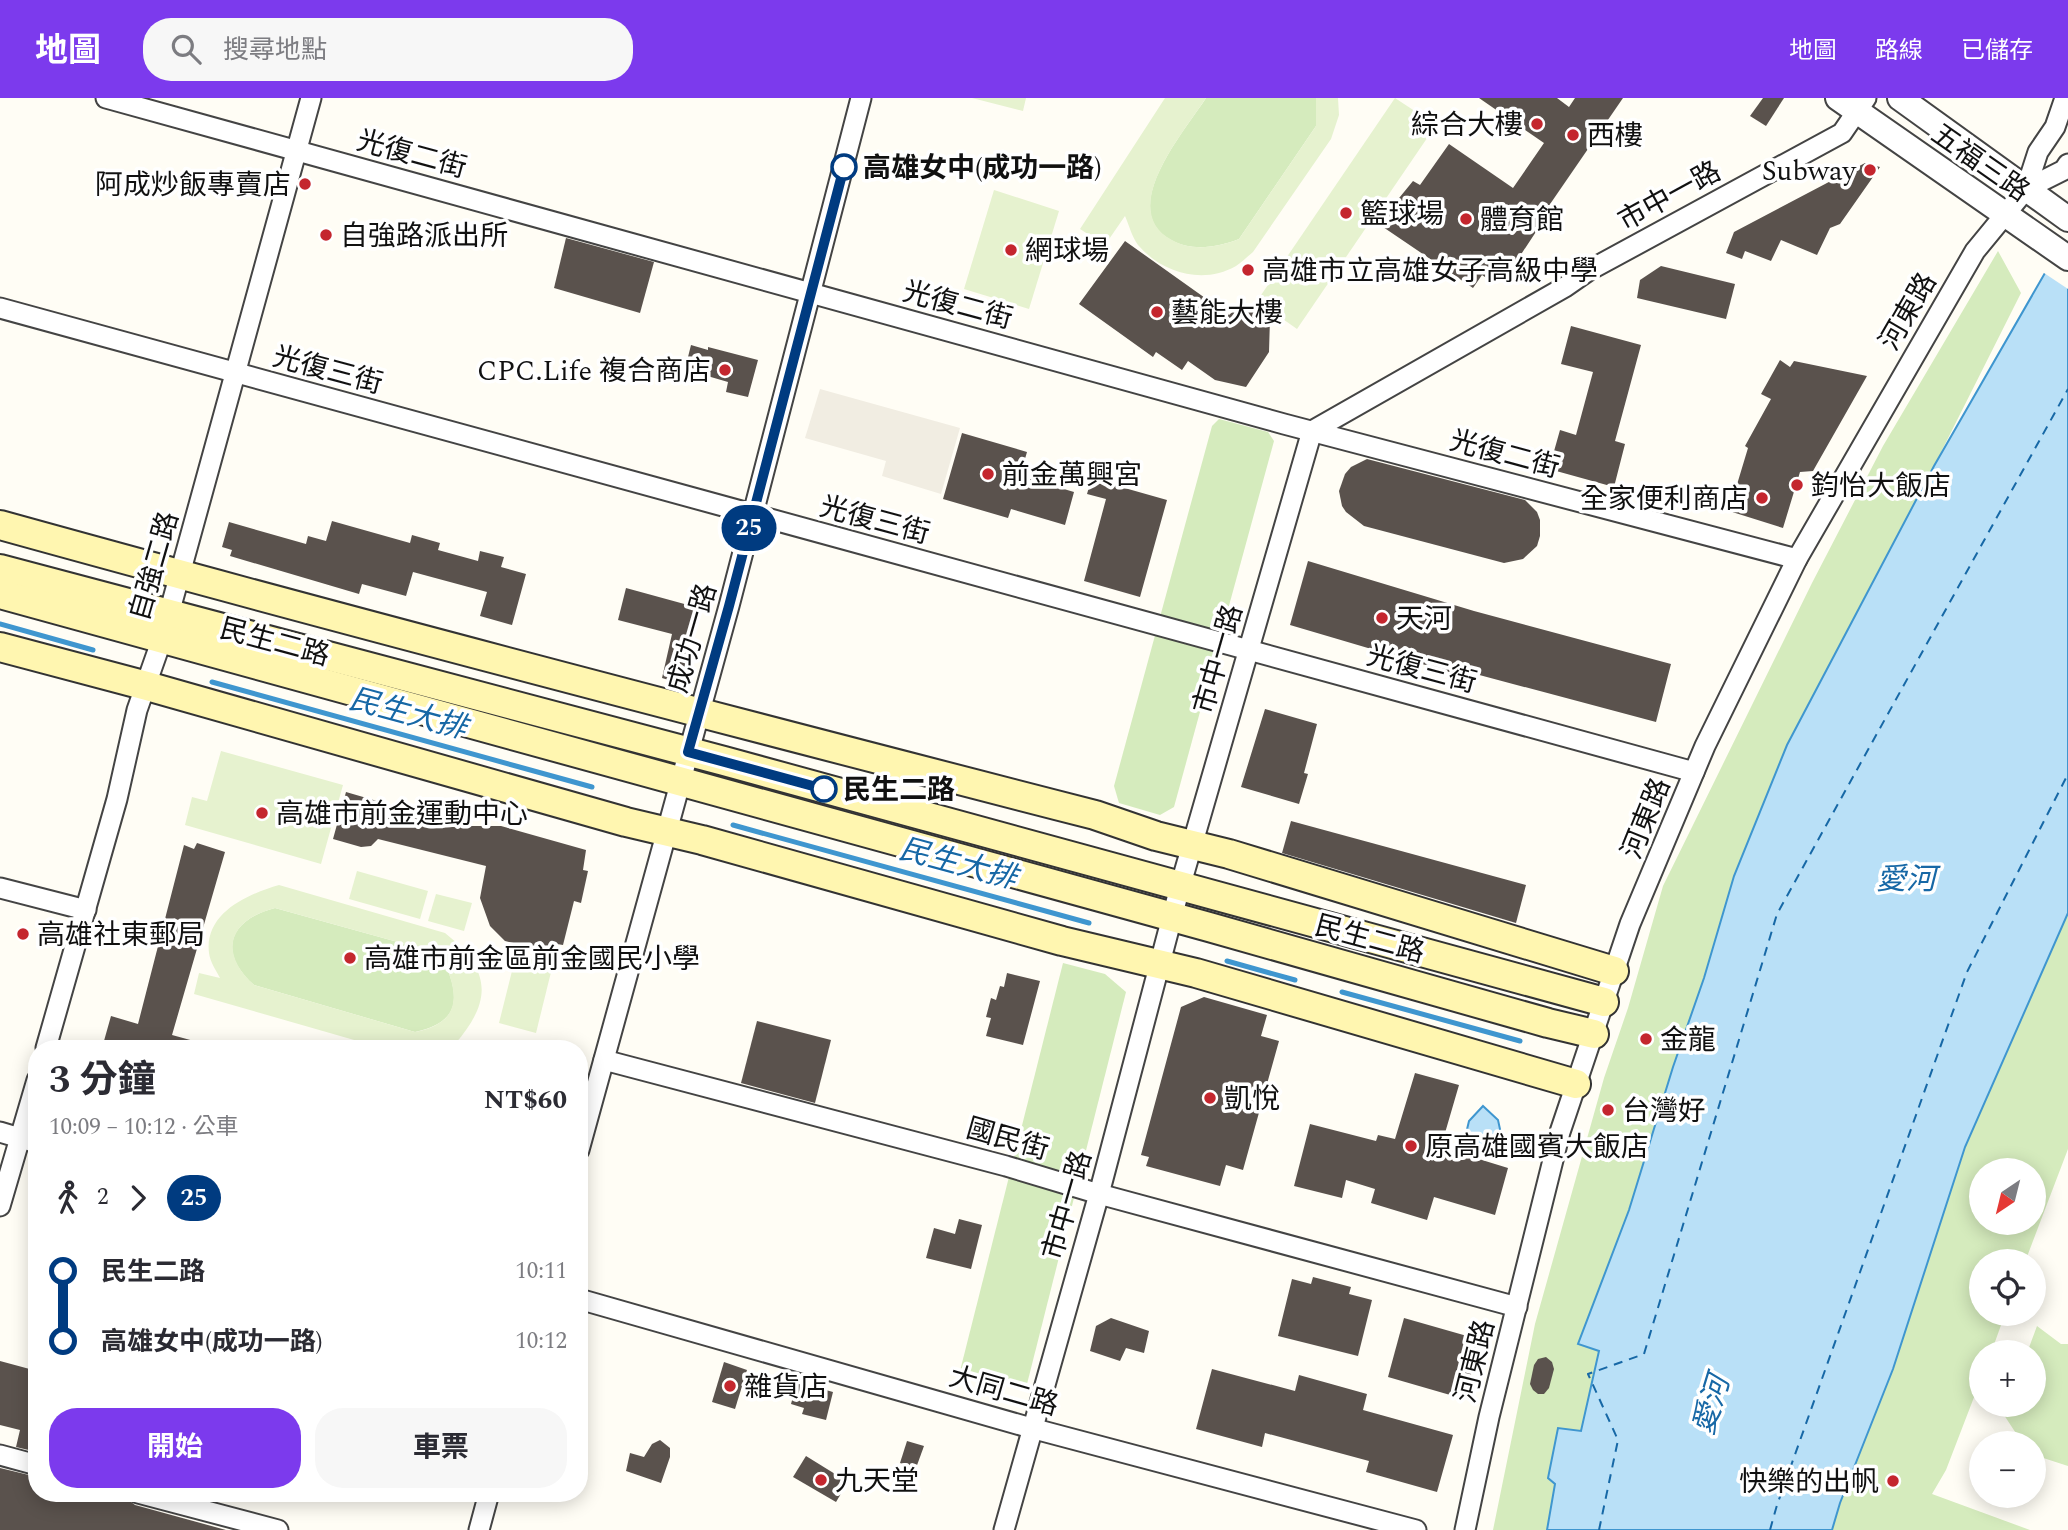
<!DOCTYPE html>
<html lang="zh-TW">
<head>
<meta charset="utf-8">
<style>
	body { margin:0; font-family:Spectral,"Noto Sans TC",serif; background:#f7f7f7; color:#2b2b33; height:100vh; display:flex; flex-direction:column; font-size:26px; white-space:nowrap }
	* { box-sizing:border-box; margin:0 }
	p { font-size:23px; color:#7c7c81 }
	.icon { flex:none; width:38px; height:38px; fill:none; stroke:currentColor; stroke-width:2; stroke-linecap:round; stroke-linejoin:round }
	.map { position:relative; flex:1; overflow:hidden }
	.details { position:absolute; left:28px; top:942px; width:560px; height:462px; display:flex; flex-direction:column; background:#fff; border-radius:28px; box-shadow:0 4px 18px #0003 }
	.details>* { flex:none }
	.badge { padding:0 14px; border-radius:23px; font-size:24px; line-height:46px }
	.needle { width:46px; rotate:215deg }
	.buttons { position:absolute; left:1969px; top:1060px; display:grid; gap:14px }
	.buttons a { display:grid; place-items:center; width:77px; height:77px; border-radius:50%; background:#fff; box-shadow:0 4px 18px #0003; font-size:35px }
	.map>.badge { position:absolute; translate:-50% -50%; box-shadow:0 0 0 4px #fff }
	.legs { display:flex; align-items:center; gap:10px; height:77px; padding:0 21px; font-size:23px }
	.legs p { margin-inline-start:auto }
	.headline { display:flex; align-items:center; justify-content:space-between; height:119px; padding:0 21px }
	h1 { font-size:38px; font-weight:700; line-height:52px }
	.primary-button { display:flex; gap:14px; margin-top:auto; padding:14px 21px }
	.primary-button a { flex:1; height:80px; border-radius:28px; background:#7c3aed; color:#fff; font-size:28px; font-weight:700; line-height:80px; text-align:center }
	.primary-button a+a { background:#f7f7f7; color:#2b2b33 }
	ul { padding:0 21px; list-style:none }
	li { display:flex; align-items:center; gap:24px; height:70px; font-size:26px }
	li i { display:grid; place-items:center; width:10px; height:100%; margin:0 9px; background:currentColor }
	li i::after { content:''; width:18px; height:18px; margin:-9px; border:5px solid; border-radius:50%; background:#fff }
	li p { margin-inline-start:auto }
	li:first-child i { background:linear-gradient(#0000 50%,currentColor 0) }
	li:last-child i { background:linear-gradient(currentColor 50%,#0000 0) }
	header { display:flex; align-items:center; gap:42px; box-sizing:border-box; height:98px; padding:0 35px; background:#7c3aed; color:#fff }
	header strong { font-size:33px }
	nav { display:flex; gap:38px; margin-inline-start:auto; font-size:24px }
	.search { width:490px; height:63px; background:#f7f7f7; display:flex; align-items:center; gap:18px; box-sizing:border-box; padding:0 24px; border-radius:28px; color:#7c7c81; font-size:26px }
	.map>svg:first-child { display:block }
	.green { fill:#d5ebbd; fill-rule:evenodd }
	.pitch { fill:#e6f2cf; fill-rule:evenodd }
	.plaza { fill:#f1ede2 }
	.water { fill:#b9e0f7; stroke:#3f96cf; stroke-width:2 }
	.pier { fill:#fffdf5 }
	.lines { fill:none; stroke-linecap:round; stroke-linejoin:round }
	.stream { stroke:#3f96cf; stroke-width:5 }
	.ferry { stroke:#1768a6; stroke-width:2; stroke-dasharray:9 7; stroke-linecap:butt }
	.building { fill:#5a524d }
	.minor-casing { stroke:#444; stroke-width:23 }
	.tertiary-casing { stroke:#444; stroke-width:28 }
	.secondary-casing { stroke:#333; stroke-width:32 }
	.minor { stroke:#fff; stroke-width:19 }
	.tertiary { stroke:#fff; stroke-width:24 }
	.secondary { stroke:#fff6b0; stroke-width:28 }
	.line-1-casing { stroke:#fff; stroke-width:16 }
	.line-1 { stroke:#003b80; stroke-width:10 }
	.poi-dot { fill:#c4262e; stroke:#fff; stroke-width:2.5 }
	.stop-1-dot { fill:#fff; stroke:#003b80; stroke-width:3.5 }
	.labels { text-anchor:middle; stroke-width:7; stroke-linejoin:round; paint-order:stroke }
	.poi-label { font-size:28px; fill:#111; stroke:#fff; text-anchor:start }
	.street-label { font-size:28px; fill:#111; stroke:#fff }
	.stop-label { font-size:28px; font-weight:bold; fill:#111; stroke:#fff; text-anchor:start }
	.water-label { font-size:30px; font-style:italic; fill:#1768a6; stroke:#fff }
</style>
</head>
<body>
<header>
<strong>地圖</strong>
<div class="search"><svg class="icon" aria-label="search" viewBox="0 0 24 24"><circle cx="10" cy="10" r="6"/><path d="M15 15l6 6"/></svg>搜尋地點</div>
<nav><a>地圖</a><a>路線</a><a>已儲存</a></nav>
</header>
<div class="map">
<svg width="2068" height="1432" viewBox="0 0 2068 1432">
	<rect width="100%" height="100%" fill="#fffdf5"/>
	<g class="green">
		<path d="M1206 0H1316V28L1239 141C1219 149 1192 154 1171 142 1116 112 1184 34 1206 0Z"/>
		<path d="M1998 153 2021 195 1934 368 1787 647 1734 778 1704 880 1673 969 1629 1112 1578 1245 1599 1252 1581 1333 1559 1330 1555 1385 1547 1432H1493L1535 1226 1604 980 1628 910 1663 788 1812 485 1883 348Z"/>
		<path d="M1219 321 1268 334 1274 343 1174 709 1160 717 1119 705 1114 688 1212 328Z"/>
		<path d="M275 810 441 856C458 893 466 923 415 934L254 887C217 854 229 822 275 810Z"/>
		<path d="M2068 815V1051L2025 1164H1981V1216H2005L1991 1255H1981V1281L1946 1372 1932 1396 2030 1432H1832L1840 1405 1893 1271 1965 1049ZM1981 1073H2034V1125H1981Z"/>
		<path d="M1063 865 1105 876 1126 894 1026 1290 960 1273Z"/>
		<path d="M2037 1228 2061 1246H2068V1368L2034 1357V1346H2023L2004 1317 2008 1307H2034V1255H2027Z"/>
	</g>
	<g class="pitch">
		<path d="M972 0H1026L1023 13Z"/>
		<path d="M1165 0H1206C1184 34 1116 112 1172 142 1192 154 1219 149 1239 141L1316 28V0H1338L1339 17 1331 41 1253 154C1248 158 1242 164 1236 168 1203 187 1162 175 1138 147 1132 139 1129 127 1125 118L1105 147 1080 131Z"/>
		<path d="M1395 0 1436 27 1297 231 1257 203Z"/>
		<path d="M994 92 1059 113 1029 211 964 191Z"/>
		<path d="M221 653 343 687 321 766 185 727 192 699 207 703Z"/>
		<path d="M357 773 428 793 420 821 349 801Z"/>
		<path d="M279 787 445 835C491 872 493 902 455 946L468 950H382L194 896 199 875 220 880C216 872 210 864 209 855 204 815 248 796 279 787ZM275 810 441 856C458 893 465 924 415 934L254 887C218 854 229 822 275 810Z"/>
		<path d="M436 796 472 805 464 833 428 823Z"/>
		<path d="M516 857 553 866 536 935 499 925Z"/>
	</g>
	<path class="plaza" d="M820 291 960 330 941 396 882 378 886 363 805 340Z"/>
	<g class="water">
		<path d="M2068 135V815L1965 1049 1893 1271 1840 1405 1832 1432H1547L1555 1386 1548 1380 1558 1330 1581 1333 1599 1253 1578 1246 1629 1112 1673 969 1704 880 1734 778 1787 647 1934 368Z"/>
		<path d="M1483 1008 1498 1022 1503 1045 1486 1050 1464 1044 1469 1023Z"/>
	</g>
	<path class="pier" d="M2068 131V191L2041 173Z"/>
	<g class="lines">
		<g class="stream">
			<path d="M0 526 93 552"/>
			<path d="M212 584 592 689"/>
			<path d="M733 727 1089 825"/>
			<path d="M1227 863 1295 882"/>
			<path d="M1342 894 1520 943"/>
		</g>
		<g class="ferry">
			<path d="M1599 1432 1618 1342 1588 1276 1644 1256 1777 816 2068 291"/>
			<path d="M1770 1432 1777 1407 1967 874 2068 676"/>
		</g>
	</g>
	<g class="building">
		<path d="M1479 0H1557L1569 9 1575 0H1623L1546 112 1549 114 1516 164 1508 158 1491 183 1482 177 1473 190 1383 129 1395 105 1413 83 1420 87 1449 46 1513 90 1544 45Z"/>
		<path d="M1763 0H1784L1766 28 1750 18Z"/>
		<path d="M1865 65 1880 69 1840 126 1830 130 1817 157 1781 142 1771 163 1745 153 1742 161 1726 155 1734 134Z"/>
		<path d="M566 140 654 164 640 215 554 190Z"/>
		<path d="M1125 143 1229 217 1237 210 1248 207 1261 210 1270 220 1269 254 1246 289 1215 282 1188 263 1182 272 1156 254 1153 259 1079 206Z"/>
		<path d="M1661 168 1735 186 1726 221 1637 200 1640 182Z"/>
		<path d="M1571 228 1641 247 1615 343 1625 346 1614 389 1549 371 1560 332 1576 337 1593 274 1561 266Z"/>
		<path d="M691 247 708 252V249L758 262 748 299 726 294 728 284 704 277 686 267Z"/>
		<path d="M1780 262 1790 269 1794 263 1867 278 1813 373 1800 374 1783 430 1729 413 1748 350 1745 348 1771 301 1761 296Z"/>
		<path d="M962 335 1027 354 1020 378 1074 394 1065 427 1011 411 1008 420 943 401Z"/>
		<path d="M1367 361 1525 402 1537 414 1540 422V438L1537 448 1523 461 1504 465 1364 428 1346 414 1342 408 1339 393 1345 376 1351 369Z"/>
		<path d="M1096 365 1111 369 1107 385 1167 402 1140 499 1084 483 1106 401 1087 396Z"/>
		<path d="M332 423 410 445 412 437 440 445 438 452 478 463 480 453 504 459 501 469 526 476 512 527 480 518 487 494 413 474 406 498 362 486 359 496 230 458 232 452 222 449 229 424 306 446 308 438 326 443Z"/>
		<path d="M1308 463 1474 513 1671 566 1656 624 1457 571 1456 576 1290 527Z"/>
		<path d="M626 490 699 510 683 575 672 583 662 580 672 536 618 522Z"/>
		<path d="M1265 611 1317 626 1304 675 1308 676 1299 706 1241 689Z"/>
		<path d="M346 694 463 728H501L586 752 583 772 588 773 581 805 574 803 563 847 551 845 549 853 505 843 490 828 480 800 486 768 378 741 371 748 361 749 333 741Z"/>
		<path d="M1291 723 1526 787 1516 825 1282 755Z"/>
		<path d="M197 745 225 754 172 937 205 946 204 950H102L111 918 138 926 184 747 194 751Z"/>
		<path d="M1007 875 1040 883 1023 947 986 938 991 920 986 919 991 900 996 902 1000 888 1004 889Z"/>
		<path d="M1204 899 1267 917 1261 938 1279 943 1243 1072 1226 1067 1220 1088 1146 1068 1149 1059 1141 1057 1181 909Z"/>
		<path d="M757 923 831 942 815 1005 741 985Z"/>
		<path d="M1415 975 1459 987 1445 1035 1447 1046 1450 1051 1456 1054 1508 1070 1495 1117 1434 1099 1427 1122 1371 1105 1375 1091 1346 1082 1342 1100 1294 1088 1310 1026 1376 1043 1378 1037 1395 1041Z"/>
		<path d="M959 1121 982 1127 971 1171 926 1160 934 1130 955 1136Z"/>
		<path d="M1313 1179 1351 1189 1349 1196 1372 1202 1358 1258 1278 1238 1292 1181 1311 1186Z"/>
		<path d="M1111 1220 1149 1233 1144 1255 1126 1250 1120 1263 1090 1253 1096 1228Z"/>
		<path d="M1404 1220 1481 1242 1464 1301 1388 1279Z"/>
		<path d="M1546 1259 1552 1264 1554 1271 1549 1290 1544 1296H1538L1533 1292 1530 1286 1534 1267 1538 1261Z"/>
		<path d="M0 1263 37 1273V1354L16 1349 20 1332 0 1327Z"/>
		<path d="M724 1264 747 1272 735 1311 712 1304Z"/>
		<path d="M1212 1271 1295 1293 1299 1277 1367 1296 1363 1312 1453 1337 1437 1394 1366 1374 1369 1363 1265 1335 1262 1349 1196 1331Z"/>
		<path d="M797 1284 833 1294 826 1322 802 1316 804 1310 791 1306Z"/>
		<path d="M660 1342 670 1350V1359L661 1385 626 1373 630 1355 644 1359 652 1346Z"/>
		<path d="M907 1343 924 1348 916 1370 900 1365Z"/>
		<path d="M806 1358 848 1384 836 1404 793 1379Z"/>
		<path d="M0 1370 37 1379V1395H105L127 1401 135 1407 226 1432H0Z"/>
	</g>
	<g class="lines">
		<g class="minor-casing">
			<g id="minor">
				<path d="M106 0 1284 326 1797 461"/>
				<path d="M2026 91 2064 72 2068 66"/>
				<path d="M0 210 1694 674"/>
				<path d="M0 790 86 812"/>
				<path d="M46 950 117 701 137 612 162 541 311 0"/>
				<path d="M604 962 1006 1068 1099 1096 1517 1209"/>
				<path d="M0 1034 37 1045"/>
				<path d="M579 1052 729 508 861 0"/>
				<path d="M0 1108 37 982"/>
				<path d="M579 1201 1031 1330 1416 1432"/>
				<path d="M0 1357 37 1367"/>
				<path d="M138 1395 278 1432"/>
				<path d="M479 1432 489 1395"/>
				<path d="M1004 1432 1099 1096 1180 789 1312 333 1565 189 1588 173 1842 35 1866 0"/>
				<path d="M1465 1432 1489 1319 1560 1034 1630 826 1705 648 1797 461 1975 153 2026 91 2038 54 2055 29 2065 0"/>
			</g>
		</g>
		<g class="tertiary-casing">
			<g id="tertiary">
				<path d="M1838 0 2068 160"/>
				<path d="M1900 0 2068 121"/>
			</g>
		</g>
		<g class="secondary-casing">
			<g id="secondary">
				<path d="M0 427C364 528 729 623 1095 717L1156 738 1229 756 1614 873"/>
				<path d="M0 471 724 663 1604 904"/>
				<path d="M0 496 1209 829 1548 925 1594 936"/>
				<path d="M0 549 147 588 626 724 702 742 1062 843 1196 875 1576 986"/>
			</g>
		</g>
		<use href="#minor" class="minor"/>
		<use href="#tertiary" class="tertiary"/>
		<use href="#secondary" class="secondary"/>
	</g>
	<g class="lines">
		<g class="line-1-casing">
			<path id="line-1" d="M824 691 688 654 729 508 844 69"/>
		</g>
		<use href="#line-1" class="line-1"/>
	</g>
	<g class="poi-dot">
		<circle cx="1537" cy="26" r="7"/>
		<circle cx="1573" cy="37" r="7"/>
		<circle cx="1870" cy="72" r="7"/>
		<circle cx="305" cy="86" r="7"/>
		<circle cx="1346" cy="115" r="7"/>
		<circle cx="1466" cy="121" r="7"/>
		<circle cx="326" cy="137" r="7"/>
		<circle cx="1011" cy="152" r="7"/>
		<circle cx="1248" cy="172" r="7"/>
		<circle cx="1157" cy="214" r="7"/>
		<circle cx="725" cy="272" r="7"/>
		<circle cx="988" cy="376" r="7"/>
		<circle cx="1797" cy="387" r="7"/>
		<circle cx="1762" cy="400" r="7"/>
		<circle cx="1382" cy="520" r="7"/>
		<circle cx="262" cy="715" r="7"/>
		<circle cx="23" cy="836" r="7"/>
		<circle cx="350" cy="860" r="7"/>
		<circle cx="1646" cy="941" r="7"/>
		<circle cx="1210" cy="1000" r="7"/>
		<circle cx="1608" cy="1012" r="7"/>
		<circle cx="1411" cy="1048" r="7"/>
		<circle cx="730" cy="1288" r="7"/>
		<circle cx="821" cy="1382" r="7"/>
		<circle cx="1893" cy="1383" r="7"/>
	</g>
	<g class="stop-1-dot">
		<circle cx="844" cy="69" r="12"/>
		<circle cx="824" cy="691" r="12"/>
	</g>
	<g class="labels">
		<g class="poi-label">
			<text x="1523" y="36" text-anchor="end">綜合大樓</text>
			<text x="1587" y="47">西樓</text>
			<text x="1856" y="82" text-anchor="end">Subway</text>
			<text x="291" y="96" text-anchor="end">阿成炒飯專賣店</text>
			<text x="1360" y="125">籃球場</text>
			<text x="1480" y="131">體育館</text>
			<text x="340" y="147">自強路派出所</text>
			<text x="1025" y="162">網球場</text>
			<text x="1262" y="182">高雄市立高雄女子高級中學</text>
			<text x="1171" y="224">藝能大樓</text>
			<text x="711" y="282" text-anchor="end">CPC.Life 複合商店</text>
			<text x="1002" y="386">前金萬興宮</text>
			<text x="1811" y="397">鈞怡大飯店</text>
			<text x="1748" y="410" text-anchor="end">全家便利商店</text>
			<text x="1396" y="530">天河</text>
			<text x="276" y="725">高雄市前金運動中心</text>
			<text x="37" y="846">高雄社東郵局</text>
			<text x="364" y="870">高雄市前金區前金國民小學</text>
			<text x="1660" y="951">金龍</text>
			<text x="1224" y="1010">凱悅</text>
			<text x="1622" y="1022">台灣好</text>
			<text x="1425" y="1058">原高雄國賓大飯店</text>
			<text x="744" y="1298">雜貨店</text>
			<text x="835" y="1392">九天堂</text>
			<text x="1879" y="1393" text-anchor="end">快樂的出帆</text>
		</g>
		<g class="street-label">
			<text transform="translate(412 55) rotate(15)" y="10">光復二街</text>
			<text transform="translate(1981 64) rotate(35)" y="10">五福三路</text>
			<text transform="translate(1669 97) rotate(-29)" y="10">市中一路</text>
			<text transform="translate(958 206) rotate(15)" y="10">光復二街</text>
			<text transform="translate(1907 213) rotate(-60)" y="10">河東路</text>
			<text transform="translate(328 271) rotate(15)" y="10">光復三街</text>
			<text transform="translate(1505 355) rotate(15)" y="10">光復二街</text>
			<text transform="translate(875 421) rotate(15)" y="10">光復三街</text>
			<text transform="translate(153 468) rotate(-74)" y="10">自強二路</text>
			<text transform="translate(691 540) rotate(-74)" y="10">成功一路</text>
			<text transform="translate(275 543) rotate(15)" y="10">民生二路</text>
			<text transform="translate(1217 561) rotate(-74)" y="10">市中一路</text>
			<text transform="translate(1422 570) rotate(15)" y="10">光復三街</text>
			<text transform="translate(1645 720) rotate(-68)" y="10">河東路</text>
			<text transform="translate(1370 840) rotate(15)" y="10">民生二路</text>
			<text transform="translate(1008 1040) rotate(16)" y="10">國民街</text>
			<text transform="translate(1066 1107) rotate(-74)" y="10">市中一路</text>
			<text transform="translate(1474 1263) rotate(-76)" y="10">河東路</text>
			<text transform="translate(1004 1292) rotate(16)" y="10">大同二路</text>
		</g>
		<g class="stop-label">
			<text x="863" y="79">高雄女中(成功一路)</text>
			<text x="843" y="701">民生二路</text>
		</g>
		<g class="water-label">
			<text transform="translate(408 615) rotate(15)" y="10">民生大排</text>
			<text transform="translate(958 765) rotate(15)" y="10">民生大排</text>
			<text x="1906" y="791">愛河</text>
			<text transform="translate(1711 1307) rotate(-73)" y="10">愛河</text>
		</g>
	</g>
</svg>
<div class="buttons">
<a><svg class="needle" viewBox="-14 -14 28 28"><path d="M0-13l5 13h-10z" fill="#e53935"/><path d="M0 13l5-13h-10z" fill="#7c7c81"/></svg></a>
<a><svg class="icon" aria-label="locate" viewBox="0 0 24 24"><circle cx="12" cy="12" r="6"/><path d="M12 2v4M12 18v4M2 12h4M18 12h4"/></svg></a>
<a>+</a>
<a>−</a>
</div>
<b class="badge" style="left:749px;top:430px;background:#003b80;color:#fff">25</b>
<section class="details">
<div class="headline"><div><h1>3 分鐘</h1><p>10:09 – 10:12 · 公車</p></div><b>NT$60</b></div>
<div class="legs"><svg class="icon" aria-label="walk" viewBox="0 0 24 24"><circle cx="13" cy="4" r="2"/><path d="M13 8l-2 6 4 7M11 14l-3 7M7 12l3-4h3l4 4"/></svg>2<svg class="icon" aria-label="forward" viewBox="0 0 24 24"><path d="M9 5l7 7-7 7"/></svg><b class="badge" style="background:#003b80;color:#fff">25</b></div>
<ul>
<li><i style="color:#003b80"></i><b>民生二路</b><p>10:11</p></li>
<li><i style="color:#003b80"></i><b>高雄女中(成功一路)</b><p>10:12</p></li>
</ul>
<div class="primary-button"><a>開始</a><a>車票</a></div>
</section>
</div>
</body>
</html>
